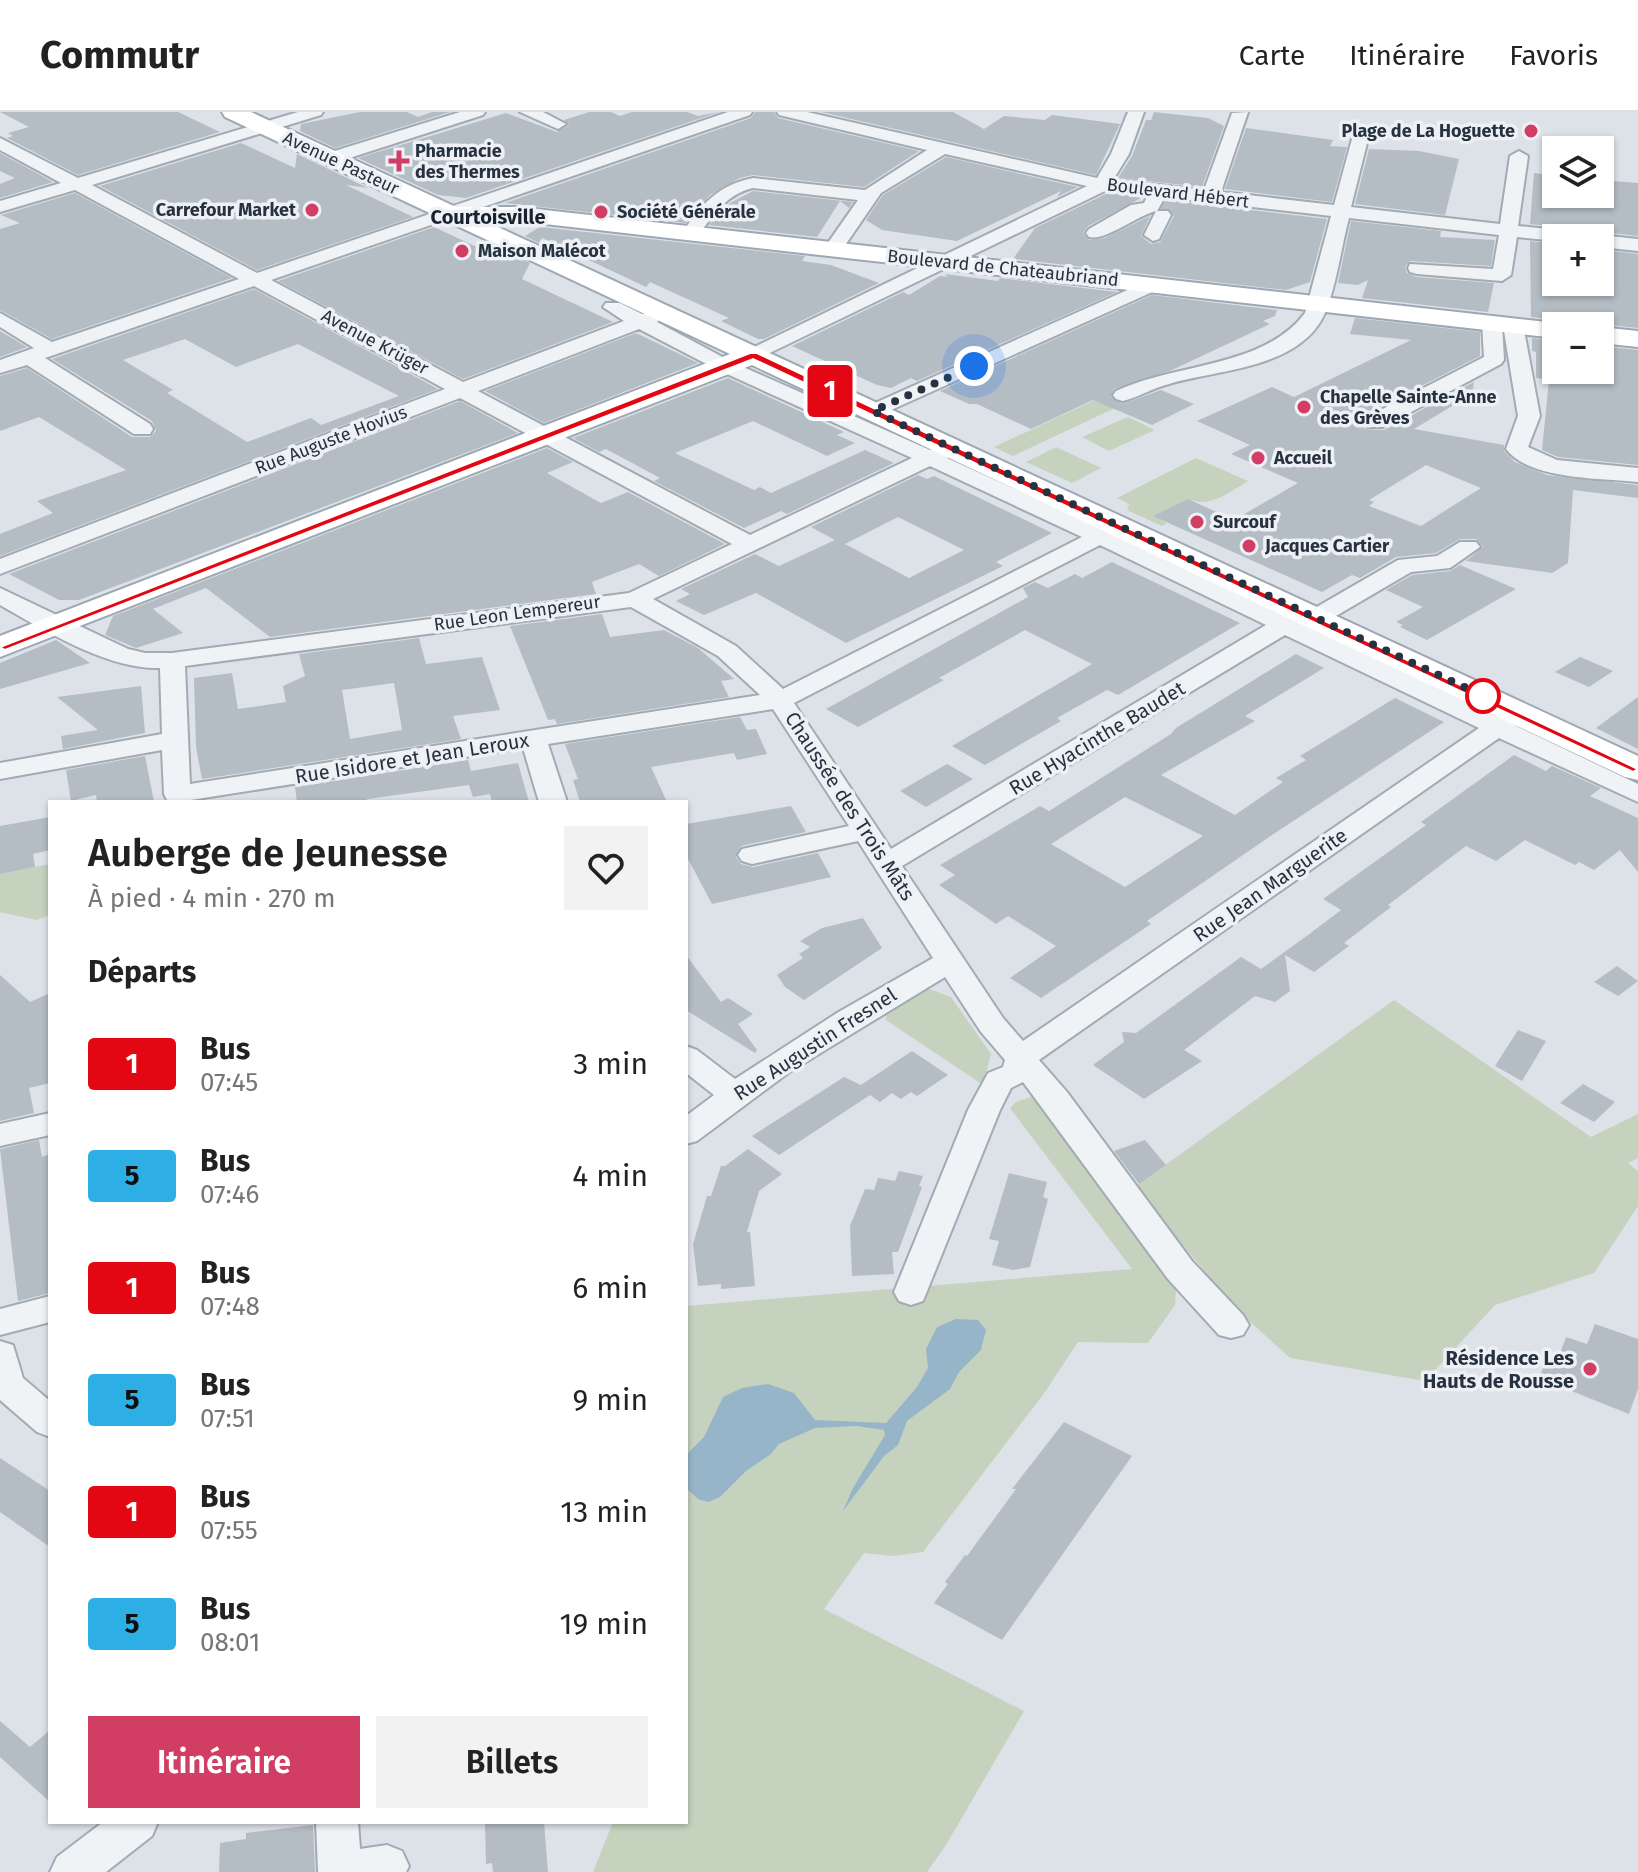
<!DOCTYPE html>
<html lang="fr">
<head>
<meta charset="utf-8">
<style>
	body { margin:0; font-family:"Fira Sans",sans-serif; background:#f2f2f2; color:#222; height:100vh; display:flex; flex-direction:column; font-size:30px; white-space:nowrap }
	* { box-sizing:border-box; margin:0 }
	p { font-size:26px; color:#767676 }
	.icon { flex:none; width:44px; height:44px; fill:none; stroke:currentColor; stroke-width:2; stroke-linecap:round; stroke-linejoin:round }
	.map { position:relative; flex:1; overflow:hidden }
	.panel { position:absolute; left:48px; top:688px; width:640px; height:1024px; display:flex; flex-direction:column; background:#fff; border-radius:0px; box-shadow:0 2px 6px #0004 }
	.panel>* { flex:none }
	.badge { padding:0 16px; border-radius:6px; font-size:28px; line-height:52px }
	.controls { position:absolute; left:1542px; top:24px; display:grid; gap:16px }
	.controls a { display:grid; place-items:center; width:72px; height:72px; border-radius:0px; background:#fff; box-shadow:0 2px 6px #0004; font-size:40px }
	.you { position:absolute; width:40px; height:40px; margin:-20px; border:6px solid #fff; border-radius:50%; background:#1a73e8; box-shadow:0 0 0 12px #1a73e833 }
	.map>.badge { position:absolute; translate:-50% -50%; box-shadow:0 0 0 4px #fff }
	h2 { padding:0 40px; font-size:30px; line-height:72px }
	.round { display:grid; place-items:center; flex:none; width:84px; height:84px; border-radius:0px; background:#f2f2f2 }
	.headline { display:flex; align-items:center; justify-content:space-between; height:136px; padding:0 40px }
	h1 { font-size:38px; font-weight:600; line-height:60px }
	.button { display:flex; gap:16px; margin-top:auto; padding:16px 40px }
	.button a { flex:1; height:92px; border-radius:0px; background:#d23d64; color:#fff; font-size:32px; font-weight:600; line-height:92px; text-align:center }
	.button a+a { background:#f2f2f2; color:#222 }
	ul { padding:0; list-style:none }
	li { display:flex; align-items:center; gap:24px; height:112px; padding:0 40px }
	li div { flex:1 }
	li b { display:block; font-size:30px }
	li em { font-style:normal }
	li .badge { min-width:88px; font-weight:700; text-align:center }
	header { display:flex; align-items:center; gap:48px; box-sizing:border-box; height:112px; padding:0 40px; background:#fff; border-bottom:2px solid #e0e0e0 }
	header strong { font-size:38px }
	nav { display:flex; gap:44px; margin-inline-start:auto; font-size:28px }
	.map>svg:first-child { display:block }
	.green { fill:#c5d2be }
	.water { fill:#97b5c9 }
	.building { fill:#b4bcc4; fill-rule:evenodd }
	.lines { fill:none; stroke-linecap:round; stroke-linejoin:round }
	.minor-tunnel { stroke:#b8bfc6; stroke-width:19; stroke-dasharray:19 9; stroke-linecap:butt }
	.minor-casing { stroke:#a2aab2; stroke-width:4 }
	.major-casing { stroke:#9ca8b4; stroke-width:4 }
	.minor { fill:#f0f3f6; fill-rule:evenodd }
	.major { fill:#fff; fill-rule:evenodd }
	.line { fill:#e30613; stroke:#fff; stroke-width:2 }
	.walk { stroke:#26323f; stroke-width:8; stroke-dasharray:0 14.4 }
	.poi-dot { fill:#d23d64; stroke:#edf1f5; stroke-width:3 }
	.stop-dot { fill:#fff; stroke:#e30613; stroke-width:4 }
	.labels { text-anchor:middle; stroke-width:7; stroke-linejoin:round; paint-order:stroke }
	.far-poi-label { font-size:18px; font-weight:bold; fill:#26323f; stroke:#edf1f5; text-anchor:start }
	.far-street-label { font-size:18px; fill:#26323f; stroke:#edf1f5 }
	.far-quarter-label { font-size:20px; font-weight:bold; fill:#19232f; stroke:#edf1f5 }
	.street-label { font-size:20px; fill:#26323f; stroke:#edf1f5 }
	.poi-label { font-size:20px; font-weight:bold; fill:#26323f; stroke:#edf1f5; text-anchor:end }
</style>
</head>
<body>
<header>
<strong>Commutr</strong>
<nav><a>Carte</a><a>Itinéraire</a><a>Favoris</a></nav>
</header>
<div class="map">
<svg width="1638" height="1760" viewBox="0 0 1638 1760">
	<rect width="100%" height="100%" fill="#dde2e8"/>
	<g class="green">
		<path d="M1110 281 1130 289 1013 344 994 335Z"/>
		<path d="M1128 305 1155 318 1109 339 1082 325Z"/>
		<path d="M1056 335 1101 356 1072 371 1026 350Z"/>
		<path d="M1196 346 1248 369C1229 380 1210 397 1188 387L1154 404 1167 411 1162 414 1127 398 1129 392 1117 386Z"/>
		<path d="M50 752V803L36 808 0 800V762Z"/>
		<path d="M927 876 951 885 991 942 983 973 886 908V900Z"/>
		<path d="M1394 888 1591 1025 1638 1002V1046L1628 1051 1638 1059V1094L1594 1161 1495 1193 1425 1269 1290 1246 1234 1195 1135 1075Z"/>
		<path d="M1034 984 1176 1179 1175 1193 1148 1231 1078 1230 1045 1280 923 1440 893 1444 864 1441 824 1497 1024 1599 946 1733 927 1760H593L613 1710H686V1194L1132 1157 1010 996 1016 990Z"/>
	</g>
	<path class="water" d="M956 1207 978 1208 986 1218 981 1238 959 1260 950 1277 907 1309 898 1333 884 1344 843 1399 853 1376 885 1323 884 1318 857 1314 815 1316 779 1332 771 1342 746 1359 720 1385 708 1390 698 1387 687 1377 686 1343 704 1325 723 1285 742 1276 768 1272 794 1281 815 1308 886 1311 917 1275 928 1256 926 1237 937 1215Z"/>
	<g class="building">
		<path d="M0 0H178L220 20 78 63 7 26 13 24 8 21 29 15Z"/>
		<path d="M360 0H407L418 5 432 0H450L335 36 300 19 301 12Z"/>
		<path d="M589 0H611L620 4 632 0H687L698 4 719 0 466 86 438 83 358 46 506 1 557 20 569 13 564 8Z"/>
		<path d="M755 0H774L778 6 919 39 864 75 753 63 740 66 710 83 686 111 505 91 751 6Z"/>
		<path d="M821 0H953L984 17 1004 4 1045 8 1052 3 1120 12 1096 63Z"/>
		<path d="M1154 0 1208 6 1224 14 1202 75 1118 66 1132 44 1146 8H1151Z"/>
		<path d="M1246 16 1333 28 1330 34 1347 35 1332 90 1225 77Z"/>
		<path d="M241 31 295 56 297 42 368 76 346 73 413 105 257 158 100 74Z"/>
		<path d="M1369 37 1419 39 1459 47 1445 103 1355 92Z"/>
		<path d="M0 41 53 70 0 86V72L15 66 0 59Z"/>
		<path d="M946 45 1078 75 1057 85 1061 79 957 129 882 118 866 108 883 83Z"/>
		<path d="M1534 61 1556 64V82H1600V68L1638 71V124L1530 112Z"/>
		<path d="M753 79 853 90 849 96 840 89 817 125 709 113 730 91Z"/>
		<path d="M75 81 232 166 52 227 0 198V117L20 111 1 103Z"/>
		<path d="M1108 81 1143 85 1088 114 1083 121 1089 128 1105 126 1150 104 1141 124 1151 132 1160 130 1174 104 1170 97 1162 96 1167 88 1327 107 1310 170 1286 178 1013 147 1035 116Z"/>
		<path d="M1351 109 1441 119 1440 125 1495 128 1491 154 1410 149 1405 155 1407 161 1416 165 1494 171 1488 200 1362 186 1368 168 1358 173 1338 171Z"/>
		<path d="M434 115 494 143 502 138 530 151 522 167 613 210 463 267 278 169Z"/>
		<path d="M540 115 805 144 802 149 831 153 879 171 764 227H758L721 209 729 206 650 170 646 175 542 126 539 131 525 124Z"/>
		<path d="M1530 129 1556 132V180L1601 184 1604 138 1638 142V216L1600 212 1567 214 1565 209 1531 205Z"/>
		<path d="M945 162 998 169 1000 166 1117 180 917 269 911 266 891 276 877 273 792 234 903 180 909 183 940 164 948 165Z"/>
		<path d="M254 177 438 277 0 444V422L53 401 37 389 126 358 39 305 0 319V264L27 256 132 325H150L156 319 152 309 52 247ZM185 227 236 255 298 232 399 284 321 313 311 306 247 330 167 281 173 278 123 248Z"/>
		<path d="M1152 183 1277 198 1275 204 1263 209 1270 212 1172 258 1114 277 1111 285 1122 292 1161 278 1194 292 1152 313 1093 288 1031 317 977 292H969L940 279Z"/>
		<path d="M1355 206 1480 220V244L1366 302 1361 308 1364 317 1384 318 1474 270 1472 282 1414 317 1504 333V339L1515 350 1547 363 1638 373V386L1573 378 1568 451 1552 461 1466 449 1483 435 1476 427H1460L1436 441 1396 445 1360 466 1352 463 1322 480 1153 404 1188 387 1234 408 1298 371 1231 342 1250 333 1197 309 1272 275 1294 285 1411 228 1350 222ZM1426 353 1481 376 1421 414 1369 394 1374 390 1369 388Z"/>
		<path d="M0 219 27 235 0 245Z"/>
		<path d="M636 221 698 251 544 311 485 279Z"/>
		<path d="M1532 226 1556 229V258H1600V234L1638 238V353L1558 345 1542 338 1549 268 1536 266V240L1532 239Z"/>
		<path d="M728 266 844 320 837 323 855 331 827 344 753 309 675 341 754 378 760 375 771 381 865 338 894 351 787 402 781 399 744 416 654 369 660 366 606 337 599 340 573 326Z"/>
		<path d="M460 289 518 321 79 488H59L9 462Z"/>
		<path d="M547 336 573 350 547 361 601 391 628 380 725 432 659 464 639 452 592 470 596 482 270 525 206 476 153 497 183 521 136 536 105 523 113 504Z"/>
		<path d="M918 363 927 367 934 364 1052 421 996 450 1003 454 846 531 756 481 704 503 676 489 690 482 681 477 755 442 779 454 835 428 811 415ZM898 405 964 438 909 466 845 432Z"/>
		<path d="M1112 450 1240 511 1118 583 1107 578 1057 606 1061 609 985 653 952 634 1092 552 1025 518 939 566 944 568 858 615 826 597 1028 485 1023 476 1035 470 1048 476 1075 462 1082 466Z"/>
		<path d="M1460 453 1516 477 1427 528 1400 515 1403 513 1396 510 1423 495 1386 478 1412 463 1450 459Z"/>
		<path d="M602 502 610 525 664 518 698 536 734 567 721 569 729 585 557 612 555 607 548 608 510 514Z"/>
		<path d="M419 526 426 552 482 545 500 598 453 604 461 627 202 667 196 635 194 566 232 561 238 597 286 590 283 574 305 564 299 542ZM394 571 402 618 350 627 342 578Z"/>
		<path d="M56 528 90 551 0 577V551Z"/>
		<path d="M1296 542 1324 556 1245 604 1255 609 1161 663 1235 703 1283 670 1276 666 1306 648 1300 644 1395 586 1444 610 1272 723 1147 809 1151 812 1041 886 1010 866 1056 834 1008 804 996 812 939 773 955 763 940 753 1040 694 1049 699 1171 622 1176 616ZM1125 685 1203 724 1125 775 1051 732Z"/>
		<path d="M1580 545 1613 559 1589 575 1555 560Z"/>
		<path d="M141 574 145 621 63 637 61 624 98 618 57 585Z"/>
		<path d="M1638 585V637L1596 616Z"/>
		<path d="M740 605 747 618 756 617 767 642 737 648 734 641 651 655 667 690H580L573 668 578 667 565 632Z"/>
		<path d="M1514 643 1546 659 1552 654 1601 676 1590 684 1638 706V760L1620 738 1594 758 1579 750 1575 753 1525 728 1496 749 1466 734 1388 793 1391 795 1344 831 1349 834 1314 860 1285 843 1290 879 1275 890 1255 884 1184 938 1202 949 1144 987 1093 953 1124 930 1122 920 1136 921 1241 845 1261 857 1308 823 1341 798 1323 787 1426 713 1421 710Z"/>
		<path d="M145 644 154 690H97L96 683 71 689 66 658Z"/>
		<path d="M468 648 471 659 518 651 529 690H492L490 682 473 685 469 673 367 687 368 690H297L295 675Z"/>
		<path d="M947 652 973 667 926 695 900 679Z"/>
		<path d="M791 694 806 720 741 734 736 745 741 752 753 755 818 741 831 765 712 792 686 743V712Z"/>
		<path d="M50 705V738L33 742 35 755 0 762V714Z"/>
		<path d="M863 806 882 836 804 888 785 875 777 863 803 846 799 842 810 835 800 829 822 816Z"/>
		<path d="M686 843 721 890 728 886 753 902 738 912 757 938 755 941 686 898Z"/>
		<path d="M1617 854 1638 869 1618 884 1594 870Z"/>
		<path d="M0 863 30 890 48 882 50 889V971L29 976 34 1001 0 1009Z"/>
		<path d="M1518 918 1546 929 1522 969 1495 954Z"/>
		<path d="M912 939 948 963 917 984 911 980 901 987 892 981 880 990 870 983 779 1043 752 1024 844 965 861 973Z"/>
		<path d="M1583 972 1615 990 1594 1010 1560 991Z"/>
		<path d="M39 1028 42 1045 50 1042V1181L18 1189 0 1037Z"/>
		<path d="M1145 1028 1166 1053 1139 1072 1114 1039Z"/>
		<path d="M748 1037 782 1062 759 1079 747 1120H750L755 1174 721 1177V1172L698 1174 693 1132 707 1084H711L721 1054H725Z"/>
		<path d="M899 1059 923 1064 919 1074 922 1075 898 1140H892L894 1162 852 1164 850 1114 865 1077 874 1078 878 1066 895 1069Z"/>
		<path d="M1009 1061 1047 1070 1043 1085 1048 1087 1030 1155 1013 1158 992 1153 999 1129 989 1127Z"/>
		<path d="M1595 1212 1638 1227V1277L1629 1302 1539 1266 1548 1244 1558 1247 1566 1225 1587 1232Z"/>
		<path d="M1064 1310 1132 1344 1002 1528 934 1491 948 1472 945 1470 965 1443 967 1444 1016 1377H1012Z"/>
		<path d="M0 1346 50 1379V1435L0 1400Z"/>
		<path d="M0 1609 30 1635 50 1618V1690L0 1645Z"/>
		<path d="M485 1710H544L548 1760H493L492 1751 486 1752Z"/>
		<path d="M313 1713 315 1760H219L220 1731 246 1727V1721Z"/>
	</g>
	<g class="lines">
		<path class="minor-tunnel" d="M1162 103 1167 90"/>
		<g class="minor-casing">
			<g id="minor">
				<path d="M298 0H323L321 3 92 73 257 161 728 0H752L750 3 271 168 463 270 624 209 603 195 606 191H620L642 202 659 201 662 205 657 210 732 250 930 338 942 333 950 335 953 340 947 346 1100 416 1111 412 1119 414 1122 419 1118 424 1283 503 1299 497 1308 500 1398 448 1437 444 1460 430H1476L1480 435 1450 456 1411 460 1324 511 1303 512 1496 604 1512 597 1521 600 1525 605 1516 614 1638 672V690L1499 626 1039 948 1067 980 1192 1149 1243 1203 1249 1213 1243 1223 1231 1226 1219 1223 1168 1167 1023 970 1011 976 1000 998 923 1189 911 1193 899 1189 894 1180 968 998 988 961 1003 955 1005 948 981 920 945 865 791 959 697 1029 686 1032V1004L714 983 686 961V934L697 938 735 967 837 901 933 846 858 729 752 752 742 749 738 743 742 737 849 714 773 597 548 632 567 690H539L523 636 178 690 167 688 164 682 162 638 0 667V651L162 622 160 556C108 558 44 518 0 493V476L128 537 145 541H172L629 481 732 432 460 286 0 462V447L445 277 254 174 45 246 150 312 153 317 150 322H134L27 253 0 261V248L34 236 0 215V201L52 230 239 167 75 78 0 100V89L61 71 0 38V26L78 66ZM639 217 718 258 912 346 750 423 478 279ZM930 354 1082 425 783 577 736 534 653 487ZM1100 433 1266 513 891 737 794 591ZM631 495 718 544 760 583 190 672 185 554ZM1285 523 1479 616 1023 929 1003 906 902 754Z"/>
				<path d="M460 0H485L483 3 337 50 331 51 322 46 325 42Z"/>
				<path d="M520 0H543L566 12 558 17Z"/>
				<path d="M777 0H807L1097 66 1111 42 1128 0H1144L1129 42 1113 68 1204 78 1232 1 1248 0 1221 80 1334 93 1352 27 1360 22 1368 27 1351 95 1500 112 1510 44 1519 39 1528 44 1518 114 1577 120 1586 126H1556V129L1517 125 1511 163 1502 169 1417 162 1410 160 1408 156 1410 152 1493 157 1499 123 1349 106C1341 136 1337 172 1325 201 1300 257 1219 257 1169 272 1153 276 1139 285 1123 289L1116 287 1113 283 1116 279C1175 251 1264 256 1305 201L1331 104 1165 85 1157 99H1168L1171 103 1159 127 1153 129 1144 123 1156 99C1136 104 1106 129 1089 125L1086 121 1089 117 1131 93 1144 91 1148 83 1107 78 753 249 743 243 746 239 1087 74 945 42 881 81 839 142H825L823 138 858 88 753 76C726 82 713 104 697 125H685L682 121C702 92 718 73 753 66L865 78 927 38 779 3Z"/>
				<path d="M1600 123 1638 127V139L1600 135V126H1593Z"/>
				<path d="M1152 167 1162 173 1159 177 880 303H866L862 299 866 295Z"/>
				<path d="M1492 205 1502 211 1504 248 1501 252 1383 315H1367L1364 310 1367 305 1484 245 1482 211Z"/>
				<path d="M1513 207 1523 213 1540 304 1528 335 1557 348 1638 356V370C1602 366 1529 368 1506 337L1518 304 1503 213Z"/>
				<path d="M50 1001V1023L0 1034V1012Z"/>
				<path d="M50 1184V1210L0 1223V1197Z"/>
				<path d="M0 1229 13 1233 23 1266 50 1289V1325L37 1320 0 1288Z"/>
				<path d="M103 1710H158L152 1724 106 1760H50L57 1745Z"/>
				<path d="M316 1710H358L360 1737 387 1733 402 1739 409 1754 406 1760H318Z"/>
			</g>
		</g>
		<g class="major-casing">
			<g id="major">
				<path d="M222 0H251L456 95H518L1565 212 1556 214V226L518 109H485L1638 644V668L1625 665 752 253 0 545V524L730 242 225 5Z"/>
				<path d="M1600 215 1638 219V235L1600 231Z"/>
			</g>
		</g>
		<use href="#minor" class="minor"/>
		<use href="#major" class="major"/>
	</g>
	<path class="line" d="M750 241H757L1638 657 1633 660 753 247 5 538 0 535Z"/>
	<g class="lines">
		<path class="walk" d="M974 254 873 299 1490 587 1483 584"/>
	</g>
	<g class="poi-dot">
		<circle cx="1531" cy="19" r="8"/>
		<path d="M395 37h8v8h8v8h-8v8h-8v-8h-8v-8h8z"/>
		<circle cx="312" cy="98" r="8"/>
		<circle cx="601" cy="100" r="8"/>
		<circle cx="462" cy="139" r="8"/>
		<circle cx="1304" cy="295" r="8"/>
		<circle cx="1258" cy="346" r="8"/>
		<circle cx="1197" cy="410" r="8"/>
		<circle cx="1249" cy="434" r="8"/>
		<circle cx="1590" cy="1257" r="8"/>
	</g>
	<circle class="stop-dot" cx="1483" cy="584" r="16"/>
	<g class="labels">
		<g class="far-poi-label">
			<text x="1515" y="25" text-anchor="end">Plage de La Hoguette</text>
			<text x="415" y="45">Pharmacie<tspan x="415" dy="21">des Thermes</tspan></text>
			<text x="296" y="104" text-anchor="end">Carrefour Market</text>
			<text x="617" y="106">Société Générale</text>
			<text x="478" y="145">Maison Malécot</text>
			<text x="1320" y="291">Chapelle Sainte-Anne<tspan x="1320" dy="21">des Grèves</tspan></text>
			<text x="1274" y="352">Accueil</text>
			<text x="1213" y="416">Surcouf</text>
			<text x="1265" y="440">Jacques Cartier</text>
		</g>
		<g class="far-street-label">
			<text transform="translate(341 51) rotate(25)" y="6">Avenue Pasteur</text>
			<text transform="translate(1178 81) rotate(7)" y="6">Boulevard Hébert</text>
			<text transform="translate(1003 156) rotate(6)" y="6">Boulevard de Chateaubriand</text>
			<text transform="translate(375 230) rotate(28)" y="6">Avenue Krüger</text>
			<text transform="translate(331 328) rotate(-21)" y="6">Rue Auguste Hovius</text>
			<text transform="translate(517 501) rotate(-8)" y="6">Rue Leon Lempereur</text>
		</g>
		<g class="far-quarter-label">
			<text x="488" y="112">Courtoisville</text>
		</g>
		<g class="street-label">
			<text transform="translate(1097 626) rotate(-31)" y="7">Rue Hyacinthe Baudet</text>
			<text transform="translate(412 646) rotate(-9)" y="7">Rue Isidore et Jean Leroux</text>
			<text transform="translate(850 694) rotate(57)" y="7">Chaussée des Trois Mâts</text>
			<text transform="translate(1270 773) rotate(-35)" y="7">Rue Jean Marguerite</text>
			<text transform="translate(815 932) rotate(-33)" y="7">Rue Augustin Fresnel</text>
		</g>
		<g class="poi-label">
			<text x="1574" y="1253">Résidence Les<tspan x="1574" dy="23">Hauts de Rousse</tspan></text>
		</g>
	</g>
</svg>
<div class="controls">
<a><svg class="icon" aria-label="layers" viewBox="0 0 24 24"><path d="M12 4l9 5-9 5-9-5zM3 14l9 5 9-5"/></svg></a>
<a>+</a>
<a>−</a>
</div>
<div class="you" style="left:974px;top:254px"></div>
<b class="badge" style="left:830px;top:279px;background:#e30613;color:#fff">1</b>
<section class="panel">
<div class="headline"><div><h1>Auberge de Jeunesse</h1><p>À pied · 4 min · 270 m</p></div><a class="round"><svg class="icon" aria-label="heart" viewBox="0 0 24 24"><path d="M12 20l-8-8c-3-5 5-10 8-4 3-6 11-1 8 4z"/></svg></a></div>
<h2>Départs</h2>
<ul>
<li><span class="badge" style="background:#e30613;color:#fff">1</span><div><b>Bus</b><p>07:45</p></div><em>3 min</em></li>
<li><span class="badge" style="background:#2dafe6;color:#111">5</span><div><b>Bus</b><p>07:46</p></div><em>4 min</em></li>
<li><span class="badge" style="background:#e30613;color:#fff">1</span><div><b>Bus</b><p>07:48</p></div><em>6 min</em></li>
<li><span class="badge" style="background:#2dafe6;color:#111">5</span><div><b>Bus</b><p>07:51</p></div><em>9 min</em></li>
<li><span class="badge" style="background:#e30613;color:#fff">1</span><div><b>Bus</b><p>07:55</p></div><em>13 min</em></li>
<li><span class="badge" style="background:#2dafe6;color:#111">5</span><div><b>Bus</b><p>08:01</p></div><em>19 min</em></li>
</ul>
<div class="button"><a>Itinéraire</a><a>Billets</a></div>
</section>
</div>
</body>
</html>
